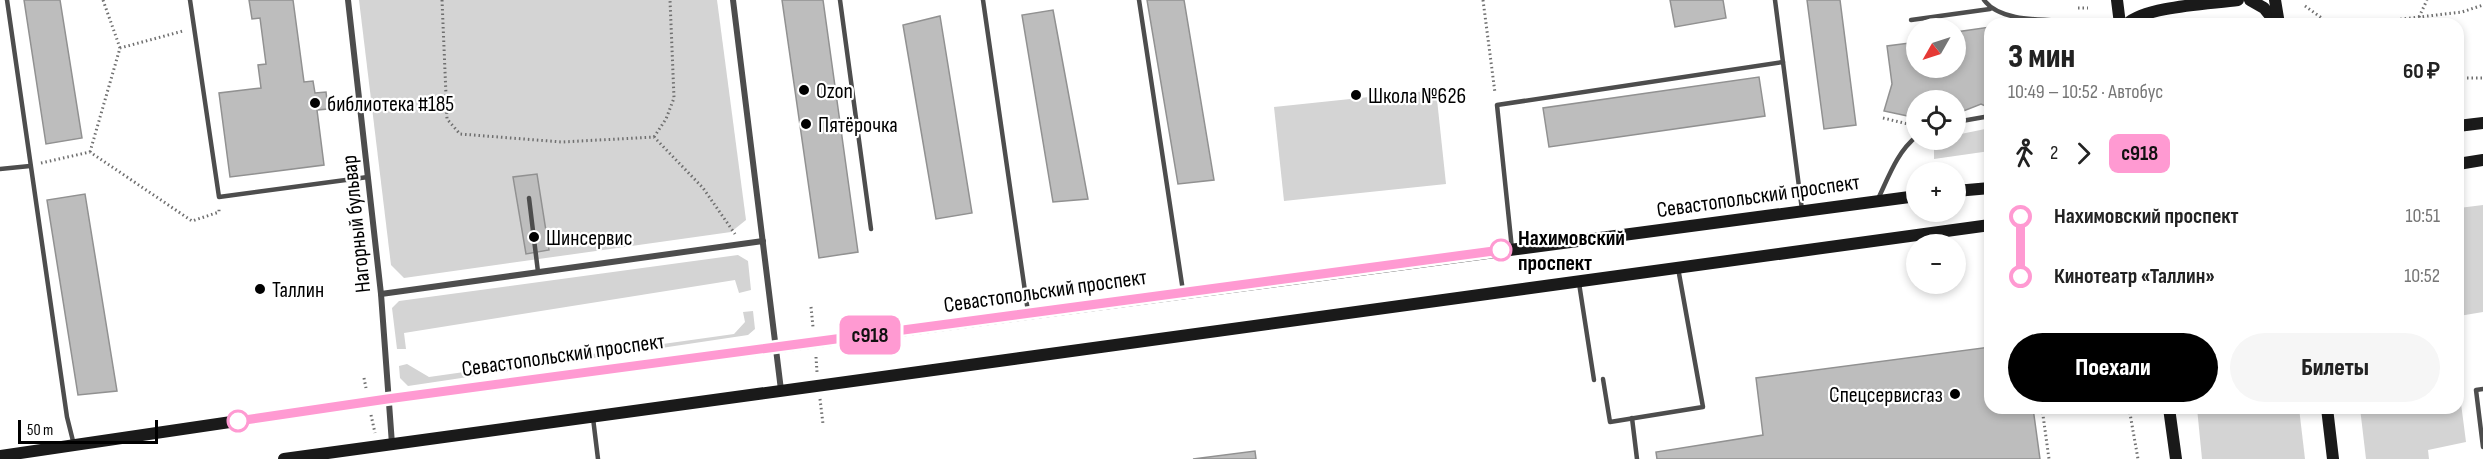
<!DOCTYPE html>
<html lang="ru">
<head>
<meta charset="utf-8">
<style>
	body { margin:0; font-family:"Sofia Sans Condensed",sans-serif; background:#f6f6f6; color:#222; height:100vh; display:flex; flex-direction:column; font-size:22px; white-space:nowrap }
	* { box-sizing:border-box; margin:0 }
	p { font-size:20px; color:#767676 }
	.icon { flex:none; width:33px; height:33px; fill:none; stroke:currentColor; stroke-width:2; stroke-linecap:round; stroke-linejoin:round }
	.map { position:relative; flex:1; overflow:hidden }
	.drawer { position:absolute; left:1984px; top:18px; width:480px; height:396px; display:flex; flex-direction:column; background:#fff; border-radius:18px; box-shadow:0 3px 9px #0003 }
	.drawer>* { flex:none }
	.badge { padding:0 12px; border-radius:9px; font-size:21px; line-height:39px }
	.needle { width:39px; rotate:231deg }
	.fabs { position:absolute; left:1906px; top:18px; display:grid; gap:12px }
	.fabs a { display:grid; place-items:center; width:60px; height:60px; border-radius:50%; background:#fff; box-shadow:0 3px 9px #0003; font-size:30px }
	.scale { position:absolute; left:18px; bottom:15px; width:140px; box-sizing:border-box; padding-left:6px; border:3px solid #000; border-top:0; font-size:16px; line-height:21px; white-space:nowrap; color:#000; -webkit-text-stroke:4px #fff; paint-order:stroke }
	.map>.badge { position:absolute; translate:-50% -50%; box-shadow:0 0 0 3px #fff }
	.legs { display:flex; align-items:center; gap:9px; height:66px; padding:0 24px; font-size:20px }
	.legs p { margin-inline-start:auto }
	.summary { display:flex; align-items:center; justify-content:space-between; height:102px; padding:0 24px }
	h1 { font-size:33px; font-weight:800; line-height:45px }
	.primary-button { display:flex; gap:12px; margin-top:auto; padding:12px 24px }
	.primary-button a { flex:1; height:69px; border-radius:36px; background:#000; color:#fff; font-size:24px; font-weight:800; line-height:69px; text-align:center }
	.primary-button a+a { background:#f6f6f6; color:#222 }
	ul { padding:0 24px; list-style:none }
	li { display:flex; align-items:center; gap:21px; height:60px; font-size:22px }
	li i { display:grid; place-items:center; width:9px; height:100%; margin:0 8px; background:currentColor }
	li i::after { content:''; width:15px; height:15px; margin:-8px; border:4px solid; border-radius:50%; background:#fff }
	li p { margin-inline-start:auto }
	li:first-child i { background:linear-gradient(#0000 50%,currentColor 0) }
	li:last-child i { background:linear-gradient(currentColor 50%,#0000 0) }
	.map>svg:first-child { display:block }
	.green { fill:#d4d4d4 }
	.building { fill:#bdbdbd; stroke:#919191; stroke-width:1.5 }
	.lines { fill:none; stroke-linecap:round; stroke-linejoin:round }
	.path { stroke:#6f6f6f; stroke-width:3; stroke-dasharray:1.5 3; stroke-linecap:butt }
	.lane { stroke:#4d4d4d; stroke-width:4.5 }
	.street { stroke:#4d4d4d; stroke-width:6 }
	.secondary { stroke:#1a1a1a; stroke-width:12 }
	.line-1-casing { stroke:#fff; stroke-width:14 }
	.line-1 { stroke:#ff9ad2; stroke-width:9 }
	.poi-dot { fill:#000; stroke:#fff; stroke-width:2 }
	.stop-1-dot { fill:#fff; stroke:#ff9ad2; stroke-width:3 }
	.labels { text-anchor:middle; stroke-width:4.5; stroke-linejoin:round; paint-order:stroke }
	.poi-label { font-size:22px; fill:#000; stroke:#fff; text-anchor:start }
	.street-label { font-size:22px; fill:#000; stroke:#fff }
	.stop-label { font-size:22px; font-weight:bold; fill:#000; stroke:#fff; text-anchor:start }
</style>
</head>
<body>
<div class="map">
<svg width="2483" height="459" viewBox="0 0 2483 459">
	<rect width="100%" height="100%" fill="#fff"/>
	<g class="green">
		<path d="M359 0H717L746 220 731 232 404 278 391 265Z"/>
		<path d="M1436 90 1446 184 1284 201 1274 107Z"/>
		<path d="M1990 128V151L1934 159V140H1956V135Z"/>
		<path d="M2483 205V312L2459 316V208Z"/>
		<path d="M738 255 748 261 751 290 739 293 735 280 404 333 406 349H397L392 308 399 301Z"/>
		<path d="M753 311 755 329 748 335 408 386 400 378 399 366 407 364 429 377 734 334 745 322 743 312Z"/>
		<path d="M2459 388 2466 442 2428 450 2429 459H2366L2360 408H2458Z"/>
		<path d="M2197 408H2299L2305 459H2202Z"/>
	</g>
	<g class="building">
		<path d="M24 0H60L82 138 46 144Z"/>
		<path d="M249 0H293L304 82 313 81 315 93 326 92 328 109 317 110 324 165 230 177 219 93 261 88 258 65 266 64 260 18 252 19Z"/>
		<path d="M782 0H823L858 252 819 258Z"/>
		<path d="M1147 0H1184L1214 180 1178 184Z"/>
		<path d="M1670 0H1723L1726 18 1675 27Z"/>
		<path d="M1807 0H1840L1856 125 1824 129Z"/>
		<path d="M1053 10 1088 199 1053 202 1022 15Z"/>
		<path d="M940 16 972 213 936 219 903 25Z"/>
		<path d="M1990 27V108L1981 104 1956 114V100H1917V118L1884 111 1892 84 1887 46 1917 42V68H1956V32Z"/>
		<path d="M1759 77 1765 116 1549 147 1543 108Z"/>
		<path d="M537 174 549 250 526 254 513 177Z"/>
		<path d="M85 194 117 391 78 395 47 200Z"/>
		<path d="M1990 347V408H2033L2040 459H1657L1656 452 1763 435 1756 378Z"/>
		<path d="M1255 451 1256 459H1193Z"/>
	</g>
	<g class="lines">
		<g class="path">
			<path d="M103 0 120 48"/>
			<path d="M442 0 447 119 460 134 562 142 654 137 703 188 735 234"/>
			<path d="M1483 0 1495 93"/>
			<path d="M2305 6 2330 24"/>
			<path d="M2078 8H2088"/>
			<path d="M2419 17 2427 0"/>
			<path d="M2360 24 2462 12 2483 5"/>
			<path d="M2458 78H2483"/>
			<path d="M1883 118 1912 125"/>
			<path d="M654 137 666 119 674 98 670 0"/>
			<path d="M90 152 120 48 183 31"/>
			<path d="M41 163 90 152 192 221 219 212V207"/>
			<path d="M811 307 813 327"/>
			<path d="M816 357 817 372"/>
			<path d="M364 378 366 388"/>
			<path d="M820 399 823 424"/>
			<path d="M2042 408 2049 459"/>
			<path d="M2129 408 2138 459"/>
			<path d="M371 415 375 433"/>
		</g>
		<g class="lane">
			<path d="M7 0 67 417 74 445"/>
			<path d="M190 0 219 197 368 177"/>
			<path d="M840 0 871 229"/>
			<path d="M983 0 1028 312"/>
			<path d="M1139 0 1183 291"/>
			<path d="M1775 0 1802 210"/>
			<path d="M1984 0C2004 28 2067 16 2098 24"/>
			<path d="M1911 20 1990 9"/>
			<path d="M1956 122 1990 116"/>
			<path d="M0 169 30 166"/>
			<path d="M529 198 538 272"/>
			<path d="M1878 199C1889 176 1897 152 1917 136"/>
			<path d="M1512 249 1497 105 1783 62"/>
			<path d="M1579 283 1594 380"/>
			<path d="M1603 379 1610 422 1703 407 1678 268"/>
			<path d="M593 418 598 459"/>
			<path d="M1632 418 1637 459"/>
			<path d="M2483 447 2476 390 2483 389"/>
		</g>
		<g class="street">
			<path d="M348 0 381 294 392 444"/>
			<path d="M733 0 781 390"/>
			<path d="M381 294 763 241"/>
		</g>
		<g class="secondary">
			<path d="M2117 0 2120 24"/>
			<path d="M2250 0 2264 8 2277 24"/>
			<path d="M2275 0 2279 24"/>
			<path d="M2127 24C2146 6 2211 4 2238 0"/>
			<path d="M2458 126 2483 123"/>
			<path d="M2458 164 2483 160"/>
			<path d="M1956 191 1990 188"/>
			<path d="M2169 408 2176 459"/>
			<path d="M2327 408 2333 459"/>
			<path d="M0 456 387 399 1917 196"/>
			<path d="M284 459 1990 225"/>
		</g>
	</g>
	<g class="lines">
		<g class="line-1-casing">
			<path id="line-1" d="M238 421 387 399 1501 250"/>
		</g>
		<use href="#line-1" class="line-1"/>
	</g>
	<g class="poi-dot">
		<circle cx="804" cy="90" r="6"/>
		<circle cx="1356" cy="95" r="6"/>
		<circle cx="315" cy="103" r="6"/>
		<circle cx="806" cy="124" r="6"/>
		<circle cx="534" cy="237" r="6"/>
		<circle cx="260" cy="289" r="6"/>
		<circle cx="1955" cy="394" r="6"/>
	</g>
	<g class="stop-1-dot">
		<circle cx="1501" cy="250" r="10"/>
		<circle cx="238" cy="421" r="10"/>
	</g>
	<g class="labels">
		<g class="poi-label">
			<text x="816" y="98">Ozon</text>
			<text x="1368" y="103">Школа №626</text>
			<text x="327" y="111">библиотека #185</text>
			<text x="818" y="132">Пятёрочка</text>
			<text x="546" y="245">Шинсервис</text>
			<text x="272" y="297">Таллин</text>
			<text x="1943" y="402" text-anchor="end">Спецсервисгаз</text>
		</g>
		<g class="street-label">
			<text transform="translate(1758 195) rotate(-8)" y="8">Севастопольский проспект</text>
			<text transform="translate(355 224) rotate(-96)" y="8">Нагорный бульвар</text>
			<text transform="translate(1045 290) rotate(-8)" y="8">Севастопольский проспект</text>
			<text transform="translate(563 354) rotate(-8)" y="8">Севастопольский проспект</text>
		</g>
		<g class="stop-label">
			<text x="1518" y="245">Нахимовский<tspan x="1518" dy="25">проспект</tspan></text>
		</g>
	</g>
</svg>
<div class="fabs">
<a><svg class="needle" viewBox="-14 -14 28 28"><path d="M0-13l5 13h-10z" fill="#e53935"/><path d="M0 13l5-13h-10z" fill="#767676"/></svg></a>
<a><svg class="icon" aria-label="locate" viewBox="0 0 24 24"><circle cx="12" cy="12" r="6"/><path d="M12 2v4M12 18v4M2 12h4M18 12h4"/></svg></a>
<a>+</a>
<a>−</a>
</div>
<div class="scale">50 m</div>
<b class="badge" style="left:870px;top:335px;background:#ff9ad2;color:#111">с918</b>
<section class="drawer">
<div class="summary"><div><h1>3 мин</h1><p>10:49 – 10:52 · Автобус</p></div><b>60 ₽</b></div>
<div class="legs"><svg class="icon" aria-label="walk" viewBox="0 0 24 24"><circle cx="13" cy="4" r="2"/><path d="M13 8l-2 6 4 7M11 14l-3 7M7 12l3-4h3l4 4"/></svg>2<svg class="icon" aria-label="forward" viewBox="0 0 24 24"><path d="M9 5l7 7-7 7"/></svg><b class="badge" style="background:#ff9ad2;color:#111">с918</b></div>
<ul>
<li><i style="color:#ff9ad2"></i><b>Нахимовский проспект</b><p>10:51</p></li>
<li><i style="color:#ff9ad2"></i><b>Кинотеатр «Таллин»</b><p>10:52</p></li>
</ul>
<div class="primary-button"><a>Поехали</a><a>Билеты</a></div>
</section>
</div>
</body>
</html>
